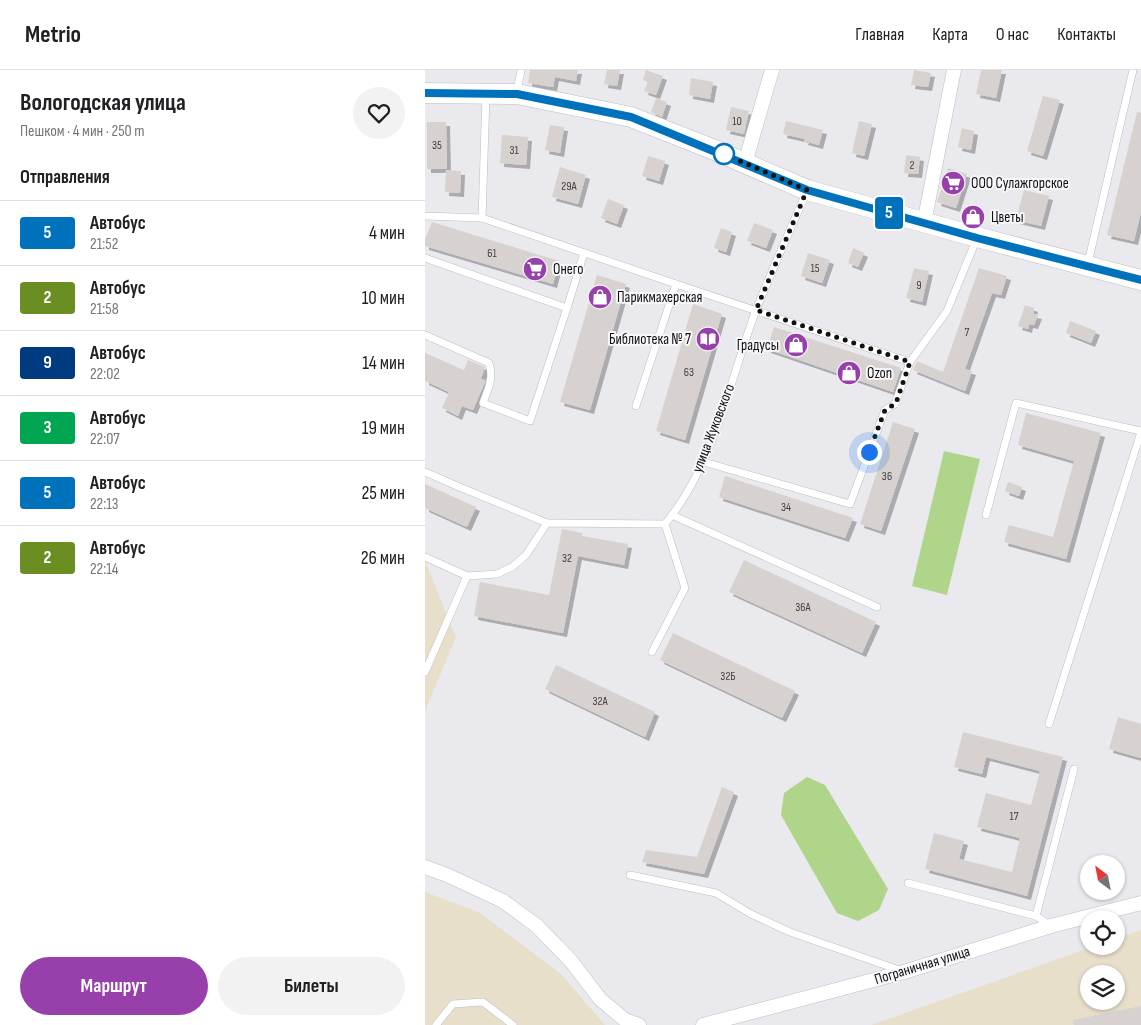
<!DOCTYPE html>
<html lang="ru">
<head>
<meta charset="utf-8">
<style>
	body { margin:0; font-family:"Sofia Sans Condensed",sans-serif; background:#f2f2f2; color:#202124; height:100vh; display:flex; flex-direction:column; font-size:19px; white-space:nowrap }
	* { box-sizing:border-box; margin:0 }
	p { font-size:16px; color:#757577 }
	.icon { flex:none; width:28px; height:28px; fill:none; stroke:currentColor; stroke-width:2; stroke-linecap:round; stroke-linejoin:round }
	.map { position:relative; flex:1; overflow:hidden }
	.drawer { display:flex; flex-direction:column; background:#fff; width:425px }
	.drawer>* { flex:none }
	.badge { padding:0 10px; border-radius:4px; font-size:18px; line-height:32px }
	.needle { width:32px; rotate:328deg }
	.buttons { position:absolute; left:655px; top:785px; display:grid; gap:10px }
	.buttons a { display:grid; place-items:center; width:45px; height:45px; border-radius:50%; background:#fff; box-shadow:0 1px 4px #0004; font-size:25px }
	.you { position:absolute; width:25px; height:25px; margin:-12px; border:4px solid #fff; border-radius:50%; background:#1a73e8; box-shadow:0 0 0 8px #1a73e833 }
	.map>.badge { position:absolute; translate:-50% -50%; box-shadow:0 0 0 2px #fff }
	h2 { padding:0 20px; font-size:19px; line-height:45px }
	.round { display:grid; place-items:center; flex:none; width:52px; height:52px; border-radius:26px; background:#f2f2f2 }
	.head { display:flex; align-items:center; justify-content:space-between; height:85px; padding:0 20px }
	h1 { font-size:24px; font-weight:700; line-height:38px }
	.cta { display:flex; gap:10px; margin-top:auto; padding:10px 20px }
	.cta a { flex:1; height:58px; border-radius:30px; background:#973fab; color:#fff; font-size:20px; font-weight:700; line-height:58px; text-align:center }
	.cta a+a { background:#f2f2f2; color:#202124 }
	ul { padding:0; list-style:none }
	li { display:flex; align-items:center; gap:15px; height:65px; padding:0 20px; border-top:1px solid #e0e0e0 }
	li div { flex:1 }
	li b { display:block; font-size:19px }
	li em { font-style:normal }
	li .badge { min-width:55px; font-weight:700; text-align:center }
	header { display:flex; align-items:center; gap:30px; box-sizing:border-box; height:70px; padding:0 25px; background:#fff; border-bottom:1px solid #e0e0e0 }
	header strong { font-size:24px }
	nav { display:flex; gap:28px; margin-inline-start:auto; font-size:18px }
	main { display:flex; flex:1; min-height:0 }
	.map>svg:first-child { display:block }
	.industrial { fill:#e8dfca; fill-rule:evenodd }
	.green { fill:#afd58a }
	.building { fill:#d7d2cf; filter:url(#shadow) }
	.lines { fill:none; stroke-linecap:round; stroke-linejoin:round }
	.lane-casing { stroke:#bdbdc2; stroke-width:8 }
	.street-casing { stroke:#bdbdc2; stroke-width:15 }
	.secondary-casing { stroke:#bdbdc2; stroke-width:21 }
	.lane { stroke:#fff; stroke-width:7 }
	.street { stroke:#fff; stroke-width:14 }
	.secondary { stroke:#fff; stroke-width:20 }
	.line-casing { stroke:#fff; stroke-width:11 }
	.line { stroke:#0072bc; stroke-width:8 }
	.walk { stroke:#111112; stroke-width:5; stroke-dasharray:0 9 }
	.stop-dot { fill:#fff; stroke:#0072bc; stroke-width:2.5 }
	.labels { text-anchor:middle; stroke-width:4; stroke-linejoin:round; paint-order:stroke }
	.number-label { font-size:12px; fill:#424141 }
	.poi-label { font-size:15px; fill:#111112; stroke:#f6f6fb; text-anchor:start }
	.street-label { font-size:15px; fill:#111112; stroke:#f6f6fb }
</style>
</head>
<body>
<header>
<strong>Metrio</strong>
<nav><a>Главная</a><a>Карта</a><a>О нас</a><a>Контакты</a></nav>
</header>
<main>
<section class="drawer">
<div class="head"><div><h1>Вологодская улица</h1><p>Пешком · 4 мин · 250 m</p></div><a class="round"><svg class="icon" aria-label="heart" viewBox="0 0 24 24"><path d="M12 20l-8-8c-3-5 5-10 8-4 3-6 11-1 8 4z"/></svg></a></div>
<h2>Отправления</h2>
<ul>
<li><span class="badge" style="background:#0072bc;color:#fff">5</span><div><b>Автобус</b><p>21:52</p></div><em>4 мин</em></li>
<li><span class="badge" style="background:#6b8e23;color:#fff">2</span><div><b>Автобус</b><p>21:58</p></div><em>10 мин</em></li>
<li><span class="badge" style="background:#003b80;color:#fff">9</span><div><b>Автобус</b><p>22:02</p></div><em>14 мин</em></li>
<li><span class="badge" style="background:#00a651;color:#fff">3</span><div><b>Автобус</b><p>22:07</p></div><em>19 мин</em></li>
<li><span class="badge" style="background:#0072bc;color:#fff">5</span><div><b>Автобус</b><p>22:13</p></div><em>25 мин</em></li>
<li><span class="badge" style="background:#6b8e23;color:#fff">2</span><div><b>Автобус</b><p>22:14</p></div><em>26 мин</em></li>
</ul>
<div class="cta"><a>Маршрут</a><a>Билеты</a></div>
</section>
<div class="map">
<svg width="716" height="955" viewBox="0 0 716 955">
	<defs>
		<filter id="shadow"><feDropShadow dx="4" dy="4" stdDeviation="0" flood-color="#0004"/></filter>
	</defs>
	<rect width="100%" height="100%" fill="#e9e9ee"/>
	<g class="industrial">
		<path d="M0 491 31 567 0 641Z"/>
		<path d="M0 822 55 843 136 904 180 955H0Z"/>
		<path d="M716 860V955H446L670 876H691V869ZM664 904H691V931H664Z"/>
	</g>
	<g class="green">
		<path d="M519 381 555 389 522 525 487 516Z"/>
		<path d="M382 707 400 715 463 819 454 840 433 851 412 843 356 745 359 723Z"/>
	</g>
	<g class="building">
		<path d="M105 0H153L151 11 130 7 128 17 103 13Z"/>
		<path d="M182 0H195L192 16 179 14Z"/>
		<path d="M221 0 238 6 231 25 219 21 223 12 218 10Z"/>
		<path d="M489 0 506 3 503 17 486 15Z"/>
		<path d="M556 0H577L571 28 551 24Z"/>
		<path d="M266 8 288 12 285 29 264 25Z"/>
		<path d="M618 26 635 30 618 86 602 81Z"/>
		<path d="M231 28 242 32 237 47 226 42Z"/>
		<path d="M306 37 324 41 319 64 301 60Z"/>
		<path d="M712 42 716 43V142L709 171 682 165Z"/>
		<path d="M361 51 398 60 394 75 379 71 380 69 358 64Z"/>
		<path d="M434 51 447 54 439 86 427 83Z"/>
		<path d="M2 52H21L22 99H2Z"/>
		<path d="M125 55 139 57 135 83 120 80Z"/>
		<path d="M537 58 549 61 546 80 533 77Z"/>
		<path d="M77 65 103 67 101 95 75 93Z"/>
		<path d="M481 85 495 87 493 104 479 103Z"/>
		<path d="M223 86 240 91 234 111 217 106Z"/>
		<path d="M135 97 161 105 153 134 127 127Z"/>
		<path d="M523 98 542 104 531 138 512 132Z"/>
		<path d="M21 100 36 101 35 123 20 122Z"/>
		<path d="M599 120 624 126 616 156 591 150Z"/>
		<path d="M183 129 199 135 192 154 176 148Z"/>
		<path d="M7 152 134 191 128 214 0 176V170Z"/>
		<path d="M329 153 348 160 341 178 322 171Z"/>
		<path d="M296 158 307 162 301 182 289 178Z"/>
		<path d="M428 178 439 183 433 197 423 193Z"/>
		<path d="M383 183 405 190 397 213 376 206Z"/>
		<path d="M489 198 504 201 497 232 481 228Z"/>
		<path d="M554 198 582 206 576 225 567 223 540 299 547 301 540 321 488 300 492 291 518 302Z"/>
		<path d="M172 205 201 214 165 340 135 332Z"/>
		<path d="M268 234 297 244 260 370 231 361Z"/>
		<path d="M600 235 609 238 608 244 613 245 609 255 604 254 603 259 593 256Z"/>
		<path d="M645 251 671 261 666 273 641 263Z"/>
		<path d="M349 257 476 298 468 322 342 279Z"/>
		<path d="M0 283 39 300 43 290 60 297 56 309 60 310V312L48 340 37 336 33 346 17 338 24 322 0 311Z"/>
		<path d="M601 343 676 363 641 489 579 472 584 455 628 467 649 391 593 375Z"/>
		<path d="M468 352 490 359 456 461 435 454Z"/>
		<path d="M300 406 428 448 420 468 294 427Z"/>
		<path d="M583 412 597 417 594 426 580 421Z"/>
		<path d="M0 414 51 437 42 457 0 438Z"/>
		<path d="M137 459 157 463V466L203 474 199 495 153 486 138 563 49 546 55 512 124 525Z"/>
		<path d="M319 490 451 552 437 583 304 522Z"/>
		<path d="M248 563 370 621 357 648 235 590Z"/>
		<path d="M131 595 230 642 220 667 120 619Z"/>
		<path d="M693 647 716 654V688L684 679Z"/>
		<path d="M538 662 638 687 602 826 500 799 509 763 539 771 534 789 587 802 595 768 552 757 561 723 606 735 615 701 561 687 557 704 529 697Z"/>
		<path d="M297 717 309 722 279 804 217 792 221 780 272 787Z"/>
		<path d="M716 936V955H649L648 950Z"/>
	</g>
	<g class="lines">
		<g class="lane-casing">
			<g id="lane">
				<path d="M92 21 96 0"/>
				<path d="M0 146 57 148 251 214"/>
				<path d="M57 148 61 26"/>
				<path d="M0 188 142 238 159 183"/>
				<path d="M663 193 708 0"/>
				<path d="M0 265 64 293C69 308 63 319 58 333L105 351 142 238"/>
				<path d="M211 336 251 214 485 292"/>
				<path d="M279 392 425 434 460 340 470 334 485 292 522 241 552 168"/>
				<path d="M0 402 32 416 122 453"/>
				<path d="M247 445 452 537"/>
				<path d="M561 445 591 333 716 361"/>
				<path d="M0 487 42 506 72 504 87 497 101 485 122 453 240 454C290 394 304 312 331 240 347 200 365 160 382 121"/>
				<path d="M227 582 260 518 240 454"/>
				<path d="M0 602 42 506"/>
				<path d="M624 654 716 362"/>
				<path d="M205 805 291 823 326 844 365 862 474 900"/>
				<path d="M483 813 611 846 626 856"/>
				<path d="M611 846 649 699"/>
				<path d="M11 955 28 934 58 932 88 955"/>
			</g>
		</g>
		<g class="street-casing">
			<g id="street">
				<path d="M320 93 347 0"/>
				<path d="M499 153 529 0"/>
				<path d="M0 797 22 805 78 831 112 856 146 891 175 929 200 950 214 955"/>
				<path d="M278 955 479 902 626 856 716 833"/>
			</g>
		</g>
		<g class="secondary-casing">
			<path id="secondary" d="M0 23 92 24 206 47 287 79 382 120 552 167 716 210"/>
		</g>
		<use href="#lane" class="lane"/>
		<use href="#street" class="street"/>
		<use href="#secondary" class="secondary"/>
	</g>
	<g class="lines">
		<g class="line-casing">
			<path id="line" d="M0 23 92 24 206 47 382 120 552 168 716 210"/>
		</g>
		<use href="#line" class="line"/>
		<path class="walk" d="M299 84 382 120 331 240 485 292 472 330 470 334 460 340 444 382"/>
	</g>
	<defs>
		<g id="supermarket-disc" transform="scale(1.25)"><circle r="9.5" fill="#973fab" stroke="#f6f6fb"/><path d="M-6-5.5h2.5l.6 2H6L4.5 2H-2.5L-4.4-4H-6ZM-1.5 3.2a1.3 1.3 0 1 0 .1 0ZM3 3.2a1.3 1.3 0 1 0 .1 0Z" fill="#fff"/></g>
		<g id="shop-disc" transform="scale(1.25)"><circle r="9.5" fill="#973fab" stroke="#f6f6fb"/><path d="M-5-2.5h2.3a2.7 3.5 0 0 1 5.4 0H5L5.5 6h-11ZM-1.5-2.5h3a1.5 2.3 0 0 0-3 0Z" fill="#fff"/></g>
		<g id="library-disc" transform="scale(1.25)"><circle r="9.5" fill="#973fab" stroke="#f6f6fb"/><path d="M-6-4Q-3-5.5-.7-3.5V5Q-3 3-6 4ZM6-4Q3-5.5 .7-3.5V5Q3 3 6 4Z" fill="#fff"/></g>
	</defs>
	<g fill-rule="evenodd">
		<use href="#supermarket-disc" x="528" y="113"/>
		<use href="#shop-disc" x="548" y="147"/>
		<use href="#supermarket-disc" x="110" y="199"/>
		<use href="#shop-disc" x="175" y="227"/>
		<use href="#library-disc" x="283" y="269"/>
		<use href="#shop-disc" x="371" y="275"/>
		<use href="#shop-disc" x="424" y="303"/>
	</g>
	<circle class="stop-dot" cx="299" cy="84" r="10"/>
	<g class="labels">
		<g class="number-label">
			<text x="312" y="55">10</text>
			<text x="12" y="79">35</text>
			<text x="89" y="84">31</text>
			<text x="487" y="99">2</text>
			<text x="144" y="120">29А</text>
			<text x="67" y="187">61</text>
			<text x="390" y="202">15</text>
			<text x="494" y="219">9</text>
			<text x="542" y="266">7</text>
			<text x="264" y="306">63</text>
			<text x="462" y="410">36</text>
			<text x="361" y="441">34</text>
			<text x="142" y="492">32</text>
			<text x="378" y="541">36А</text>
			<text x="303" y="610">32Б</text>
			<text x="175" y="635">32А</text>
			<text x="589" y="750">17</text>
		</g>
		<g class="poi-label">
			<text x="546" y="118">ООО Сулажгорское</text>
			<text x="566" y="152">Цветы</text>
			<text x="128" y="204">Онего</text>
			<text x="192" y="232">Парикмахерская</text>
			<text x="266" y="274" text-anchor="end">Библиотека № 7</text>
			<text x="354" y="280" text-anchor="end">Градусы</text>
			<text x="442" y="308">Ozon</text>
		</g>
		<g class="street-label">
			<text transform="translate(288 358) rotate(-69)" y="5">улица Жуковского</text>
			<text transform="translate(497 895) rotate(-17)" y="5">Пограничная улица</text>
		</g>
	</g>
</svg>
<div class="buttons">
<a><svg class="needle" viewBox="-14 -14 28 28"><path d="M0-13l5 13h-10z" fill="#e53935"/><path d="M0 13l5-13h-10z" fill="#757577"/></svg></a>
<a><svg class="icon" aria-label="locate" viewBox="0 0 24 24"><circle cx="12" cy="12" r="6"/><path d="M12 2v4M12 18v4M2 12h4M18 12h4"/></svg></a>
<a><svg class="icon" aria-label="layers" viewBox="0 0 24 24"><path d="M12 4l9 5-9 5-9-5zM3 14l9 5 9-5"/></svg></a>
</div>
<div class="you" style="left:444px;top:382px"></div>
<b class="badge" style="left:464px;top:143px;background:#0072bc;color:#fff">5</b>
</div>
</main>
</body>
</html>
